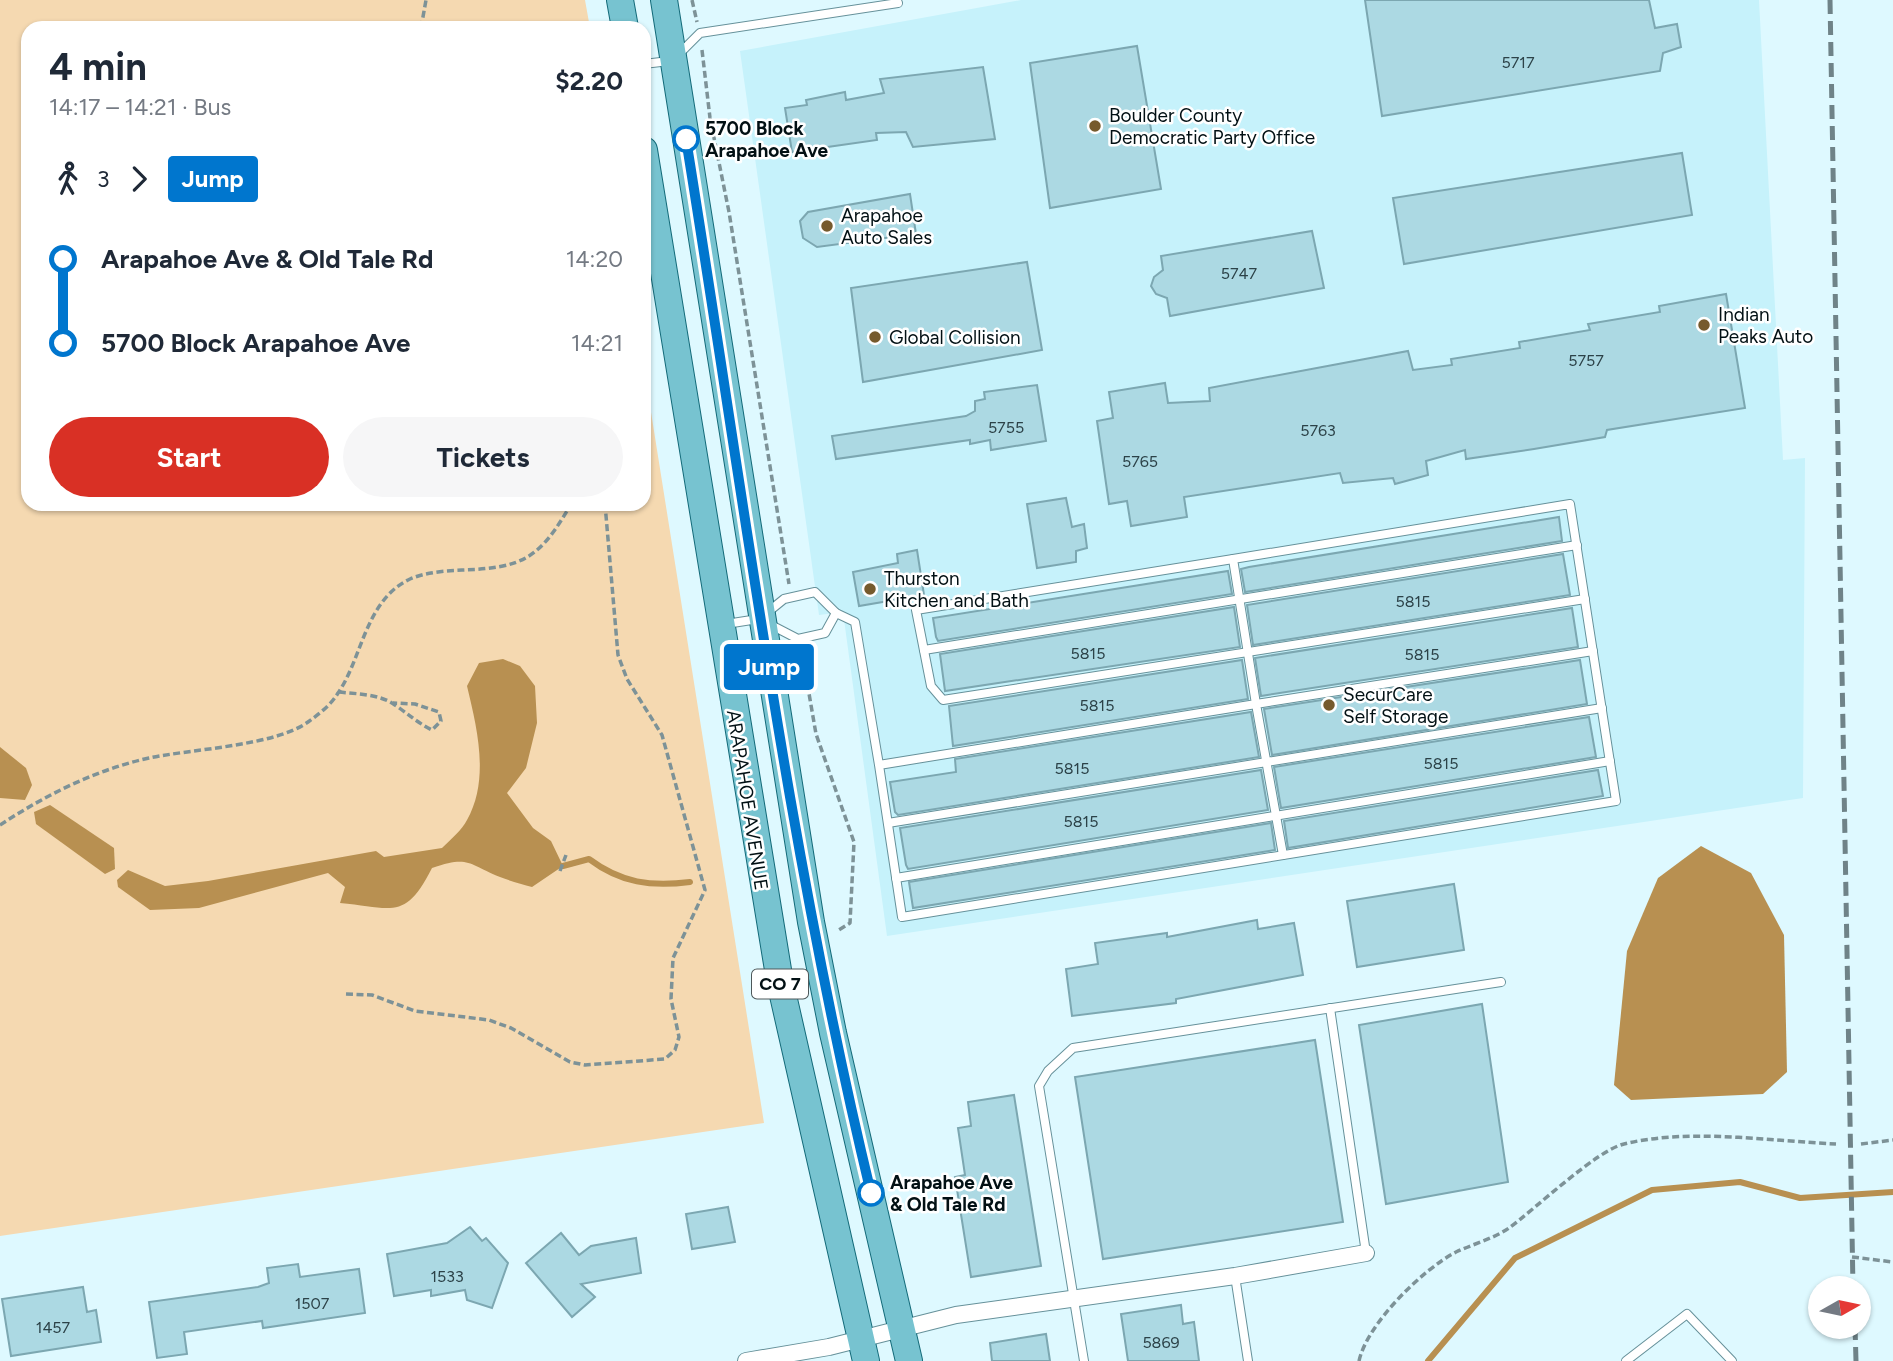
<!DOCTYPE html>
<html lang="en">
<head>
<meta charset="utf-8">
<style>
	body { margin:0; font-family:Figtree,sans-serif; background:#f6f6f7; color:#1f2937; height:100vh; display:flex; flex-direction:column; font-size:26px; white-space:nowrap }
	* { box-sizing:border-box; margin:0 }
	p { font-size:23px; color:#747a83 }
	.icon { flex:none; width:38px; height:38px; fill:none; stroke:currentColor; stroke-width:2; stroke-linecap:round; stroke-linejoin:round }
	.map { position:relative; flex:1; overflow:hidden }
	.panel { position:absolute; left:21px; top:21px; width:630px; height:490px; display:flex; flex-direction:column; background:#fff; border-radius:21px; box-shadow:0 2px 5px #0004 }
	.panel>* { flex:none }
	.badge { padding:0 14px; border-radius:5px; font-size:24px; line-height:46px }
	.needle { width:46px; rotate:81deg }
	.fabs { position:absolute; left:1808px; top:1276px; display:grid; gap:14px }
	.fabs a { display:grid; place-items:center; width:63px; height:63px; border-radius:50%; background:#fff; box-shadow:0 2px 5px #0004; font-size:35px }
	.map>.badge { position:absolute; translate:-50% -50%; box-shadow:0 0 0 4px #fff }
	.legs { display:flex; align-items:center; gap:10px; height:77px; padding:0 28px; font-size:23px }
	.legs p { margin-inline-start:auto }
	.head { display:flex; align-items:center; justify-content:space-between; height:119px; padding:0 28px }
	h1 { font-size:38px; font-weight:700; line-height:52px }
	.action { display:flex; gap:14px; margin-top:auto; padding:14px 28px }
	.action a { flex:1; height:80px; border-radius:42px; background:#d93025; color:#fff; font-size:28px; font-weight:700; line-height:80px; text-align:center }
	.action a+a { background:#f6f6f7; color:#1f2937 }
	ul { padding:0 28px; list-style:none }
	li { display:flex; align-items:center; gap:24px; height:84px; font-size:26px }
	li i { display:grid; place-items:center; width:10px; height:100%; margin:0 9px; background:currentColor }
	li i::after { content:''; width:18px; height:18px; margin:-9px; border:5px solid; border-radius:50%; background:#fff }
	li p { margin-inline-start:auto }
	li:first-child i { background:linear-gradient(#0000 50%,currentColor 0) }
	li:last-child i { background:linear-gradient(currentColor 50%,#0000 0) }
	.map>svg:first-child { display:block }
	.built { fill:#c6f2fb }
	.green { fill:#f5d9b1 }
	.water { fill:#b89051 }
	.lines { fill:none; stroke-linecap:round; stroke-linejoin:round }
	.stream { stroke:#b89051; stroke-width:6 }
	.building { fill:#acd9e3; stroke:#7ca7b1; stroke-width:2 }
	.lane-casing { stroke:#66919a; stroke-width:10 }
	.street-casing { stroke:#66919a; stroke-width:18 }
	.primary-casing { stroke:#136a79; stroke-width:28 }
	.path { stroke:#7d9297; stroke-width:3.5; stroke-dasharray:7 3.5; stroke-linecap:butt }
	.lane { stroke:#fff; stroke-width:8 }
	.street { stroke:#fff; stroke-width:16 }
	.primary { stroke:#77c3d0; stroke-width:26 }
	.rail { stroke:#6f8388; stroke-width:5; stroke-dasharray:14 7; stroke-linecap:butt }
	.line-1-casing { stroke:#fff; stroke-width:16 }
	.line-1 { stroke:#0076ce; stroke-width:10 }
	.poi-dot { fill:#765a2d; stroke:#fff; stroke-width:2.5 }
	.stop-1-dot { fill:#fff; stroke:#0076ce; stroke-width:3.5 }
	.labels { text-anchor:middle; stroke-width:5; stroke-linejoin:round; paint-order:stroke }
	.number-label { font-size:16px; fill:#2c4248 }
	.shield { fill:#fff; stroke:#4e585a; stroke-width:2 }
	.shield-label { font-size:18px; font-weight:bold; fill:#021014 }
	.poi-label { font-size:19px; fill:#021014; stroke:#fff; text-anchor:start }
	.stop-label { font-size:19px; font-weight:bold; fill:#021014; stroke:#fff; text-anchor:start }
	.street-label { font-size:19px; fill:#021014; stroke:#fff }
</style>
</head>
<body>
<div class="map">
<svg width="1893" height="1361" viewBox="0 0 1893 1361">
	<rect width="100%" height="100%" fill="#def9ff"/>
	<path class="built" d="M1021 0H1759L1783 460 1805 458 1803 798 887 936 843 612 819 615 740 51Z"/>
	<path class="green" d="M0 0H585L590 28H28V504H644V368L764 1123 0 1236Z"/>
	<g class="water">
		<path d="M503 659 520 666 535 686 537 723 526 768 507 793 533 828 551 841 563 866 532 887C522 884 510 881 500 877 468 864 469 855 432 868 405 921 393 908 340 903L345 887 328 873 199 908 150 910 118 887 117 880 128 870 165 886 208 881 376 851 384 857 442 848C450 840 462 830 467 820 490 779 477 728 467 686L479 663Z"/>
		<path d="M0 747 26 768 32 785 25 800 0 798Z"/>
		<path d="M50 805 114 848 115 869 105 874 36 824 34 812Z"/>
		<path d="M1701 846 1751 873 1784 935 1787 1072 1763 1094 1631 1100 1614 1085 1627 951 1658 878Z"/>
	</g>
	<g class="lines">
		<g class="stream">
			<path d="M563 866 589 859C621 883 651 887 690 882"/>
			<path d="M1428 1361 1515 1258 1652 1190 1740 1182 1800 1198 1893 1192"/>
		</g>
	</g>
	<g class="building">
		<path d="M1365 0H1649L1655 28 1677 24 1681 47 1663 53 1660 71 1382 116Z"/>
		<path d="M1137 46 1161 189 1050 208 1030 63Z"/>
		<path d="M983 67 995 139 913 147 906 132 876 133 877 140 792 152 785 108 807 105 806 100 845 92 846 100 884 93 880 79Z"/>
		<path d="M1682 153 1692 215 1404 264 1393 198Z"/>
		<path d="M910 194 916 234 817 247 803 238 800 221 808 212Z"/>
		<path d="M1312 231 1324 288 1170 316 1167 298 1156 294 1151 286 1154 277 1163 270 1161 256Z"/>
		<path d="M1027 262 1042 350 863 382 851 288Z"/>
		<path d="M1726 294 1745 408 1607 430 1605 437 1534 449 1466 459 1465 450 1426 461 1428 475 1395 484 1393 478 1343 483 1340 473 1184 497 1187 517 1131 526 1127 501 1109 504 1097 421 1113 418 1109 392 1165 383 1168 403 1210 401 1209 388 1408 351 1413 370 1452 365 1451 359 1520 348 1519 342 1590 330 1588 324 1660 312 1659 306Z"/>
		<path d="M1037 385 1046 441 991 450 990 440 970 444V440L836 459 832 436 966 416 975 411V401L985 399 984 392Z"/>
		<path d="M1066 498 1072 527 1084 524 1087 548 1076 551V562L1037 568 1027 504Z"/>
		<path d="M1559 517 1562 541 1245 592 1241 569 1249 567Z"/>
		<path d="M917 550 924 595 859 606 853 572 898 563 897 554Z"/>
		<path d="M1563 554 1570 595 1253 645 1247 605Z"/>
		<path d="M1228 571 1232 594 938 641 936 637 933 618Z"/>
		<path d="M1234 607 1240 647 945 691 940 654Z"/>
		<path d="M1572 608 1578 647 1261 696 1255 658Z"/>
		<path d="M1242 660 1248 699 953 746 949 706Z"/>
		<path d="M1580 660 1587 704 1272 755 1264 709Z"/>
		<path d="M1251 712 1259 757 898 815 895 812 890 782 956 772 955 759Z"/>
		<path d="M1589 717 1596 757 1281 808 1274 767Z"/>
		<path d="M1261 770 1268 810 908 869 906 865 900 828Z"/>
		<path d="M1598 770 1603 796 1288 848 1284 821Z"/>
		<path d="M1271 823 1275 850 913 908 909 882Z"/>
		<path d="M1454 884 1464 950 1357 967 1347 901Z"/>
		<path d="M1257 920 1258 929 1294 923 1303 975 1176 999V1003L1072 1016 1066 969 1098 964 1095 943 1167 933V937Z"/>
		<path d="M1482 1004 1508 1182 1386 1204 1359 1025Z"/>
		<path d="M1315 1040 1343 1222 1103 1259 1075 1077Z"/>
		<path d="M1014 1095 1041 1266 971 1277 955 1177 965 1175 958 1128 971 1126 968 1102Z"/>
		<path d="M728 1207 735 1242 692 1249 686 1214Z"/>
		<path d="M470 1227 482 1241 486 1238 508 1263 492 1308 467 1300 465 1290 431 1296V1290L394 1296 387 1254 447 1243Z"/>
		<path d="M561 1233 579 1255 591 1246 636 1238 641 1273 581 1284 595 1297 572 1317 526 1263Z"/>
		<path d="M298 1264 300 1277 359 1269 365 1313 263 1328 262 1321 184 1332 187 1354 157 1358 149 1302 258 1287 269 1283 267 1268Z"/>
		<path d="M83 1287 87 1312 96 1310 101 1342 11 1356 2 1299Z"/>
		<path d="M1181 1305 1183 1324 1194 1322 1199 1361H1128L1121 1314Z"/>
		<path d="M1046 1334 1050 1361H992L990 1343Z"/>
	</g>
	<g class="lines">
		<g class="lane-casing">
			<g id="lane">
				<path d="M679 54 700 33 898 3"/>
				<path d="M644 64 669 61"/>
				<path d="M1233 559 916 610 931 686 943 700 1585 599"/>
				<path d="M768 612 784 599 815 592 836 613 855 622 879 765 1256 704 1233 559 1570 504 1616 801 902 917 879 765"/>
				<path d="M726 624 758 619"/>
				<path d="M771 625 798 639 825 633 836 613"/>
				<path d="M924 650 1577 545"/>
				<path d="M888 823 1602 708"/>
				<path d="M1283 855 1256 704 1593 651"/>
				<path d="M896 878 1610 761"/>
				<path d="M1330 1008 1366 1253"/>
				<path d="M1235 1276 1248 1361"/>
				<path d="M1084 1361 1039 1086 1048 1071 1073 1048 1501 982"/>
				<path d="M1626 1361 1687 1314 1732 1361"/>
			</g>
		</g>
		<g class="street-casing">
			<path id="street" d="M746 1361 829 1347 956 1315 1235 1276 1366 1253"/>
		</g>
		<g class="primary-casing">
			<g id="primary">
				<path d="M620 0 625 28"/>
				<path d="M664 0 811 922 833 1033 909 1361"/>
				<path d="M644 150 780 982 866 1361"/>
			</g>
		</g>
		<g class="path">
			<path d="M692 0 697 22"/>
			<path d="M421 28 426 0"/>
			<path d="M702 50 710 118 729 212 789 584"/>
			<path d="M802 653 816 734 854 842 850 923 837 931"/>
			<path d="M339 692C357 694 380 694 395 705 408 714 418 723 432 730L441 721 439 712 415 704 393 703"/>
			<path d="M0 825C46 795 95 770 149 758 191 749 275 746 308 722 319 714 331 705 338 693 362 659 365 600 410 579 426 572 445 571 462 570 524 568 540 558 571 504"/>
			<path d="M560 871 566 855"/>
			<path d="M346 994 372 995 415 1011 489 1020 511 1028 570 1062 585 1065 665 1059 675 1050 679 1037 671 999 673 958 705 890 662 735 627 679 618 655 605 504"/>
			<path d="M1861 1144 1893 1140"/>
			<path d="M1852 1257 1893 1262"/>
			<path d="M1359 1361C1367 1324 1422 1270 1456 1252 1473 1244 1493 1239 1509 1228 1535 1209 1597 1150 1624 1144 1688 1128 1770 1141 1836 1144"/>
		</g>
		<use href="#lane" class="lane"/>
		<use href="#street" class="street"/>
		<use href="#primary" class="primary"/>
		<g class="rail">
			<path d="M1830 0 1853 1288"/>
			<path d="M1855 1326 1856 1361"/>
		</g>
	</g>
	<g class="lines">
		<g class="line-1-casing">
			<path id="line-1" d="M686 139C743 491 787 846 871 1193"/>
		</g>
		<use href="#line-1" class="line-1"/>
	</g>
	<g class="poi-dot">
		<circle cx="1095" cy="126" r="7"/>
		<circle cx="827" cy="226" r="7"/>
		<circle cx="1704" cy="325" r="7"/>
		<circle cx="875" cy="337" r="7"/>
		<circle cx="870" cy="589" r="7"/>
		<circle cx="1329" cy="705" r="7"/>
	</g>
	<g class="stop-1-dot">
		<circle cx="686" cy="139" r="12"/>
		<circle cx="871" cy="1193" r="12"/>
	</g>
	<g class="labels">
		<g class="number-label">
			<text x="1518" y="68">5717</text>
			<text x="1239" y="279">5747</text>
			<text x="1586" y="366">5757</text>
			<text x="1006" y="433">5755</text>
			<text x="1318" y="436">5763</text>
			<text x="1140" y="467">5765</text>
			<text x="1413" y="607">5815</text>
			<text x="1088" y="659">5815</text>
			<text x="1422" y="660">5815</text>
			<text x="1097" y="711">5815</text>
			<text x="1441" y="769">5815</text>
			<text x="1072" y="774">5815</text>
			<text x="1081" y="827">5815</text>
			<text x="447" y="1282">1533</text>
			<text x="312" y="1309">1507</text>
			<text x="53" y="1333">1457</text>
			<text x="1161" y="1348">5869</text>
		</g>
		<rect class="shield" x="752" y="969.5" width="56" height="29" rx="5"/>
		<g class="shield-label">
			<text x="780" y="990">CO 7</text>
		</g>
		<g class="poi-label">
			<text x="1109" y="122">Boulder County<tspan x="1109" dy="22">Democratic Party Office</tspan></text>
			<text x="841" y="222">Arapahoe<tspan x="841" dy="22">Auto Sales</tspan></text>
			<text x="1718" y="321">Indian<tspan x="1718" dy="22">Peaks Auto</tspan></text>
			<text x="889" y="344">Global Collision</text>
			<text x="884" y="585">Thurston<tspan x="884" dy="22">Kitchen and Bath</tspan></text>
			<text x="1343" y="701">SecurCare<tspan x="1343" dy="22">Self Storage</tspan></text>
		</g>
		<g class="stop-label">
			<text x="705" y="135">5700 Block<tspan x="705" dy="22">Arapahoe Ave</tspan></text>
			<text x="890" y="1189">Arapahoe Ave<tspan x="890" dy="22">&amp; Old Tale Rd</tspan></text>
		</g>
		<g class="street-label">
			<text transform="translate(748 800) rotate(81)" y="7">ARAPAHOE AVENUE</text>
		</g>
	</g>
</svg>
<div class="fabs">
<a><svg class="needle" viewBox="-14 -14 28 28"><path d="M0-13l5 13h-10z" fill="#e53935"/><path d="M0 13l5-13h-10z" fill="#747a83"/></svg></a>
</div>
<b class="badge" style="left:769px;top:667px;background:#0076ce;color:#fff">Jump</b>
<section class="panel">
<div class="head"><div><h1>4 min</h1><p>14:17 – 14:21 · Bus</p></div><b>$2.20</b></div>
<div class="legs"><svg class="icon" aria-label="walk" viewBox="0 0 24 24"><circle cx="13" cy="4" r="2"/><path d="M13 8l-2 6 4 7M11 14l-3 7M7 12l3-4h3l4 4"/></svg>3<svg class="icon" aria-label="forward" viewBox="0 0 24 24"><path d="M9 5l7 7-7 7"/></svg><b class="badge" style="background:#0076ce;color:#fff">Jump</b></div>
<ul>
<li><i style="color:#0076ce"></i><b>Arapahoe Ave &amp; Old Tale Rd</b><p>14:20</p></li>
<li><i style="color:#0076ce"></i><b>5700 Block Arapahoe Ave</b><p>14:21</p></li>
</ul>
<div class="action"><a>Start</a><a>Tickets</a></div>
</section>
</div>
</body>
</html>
